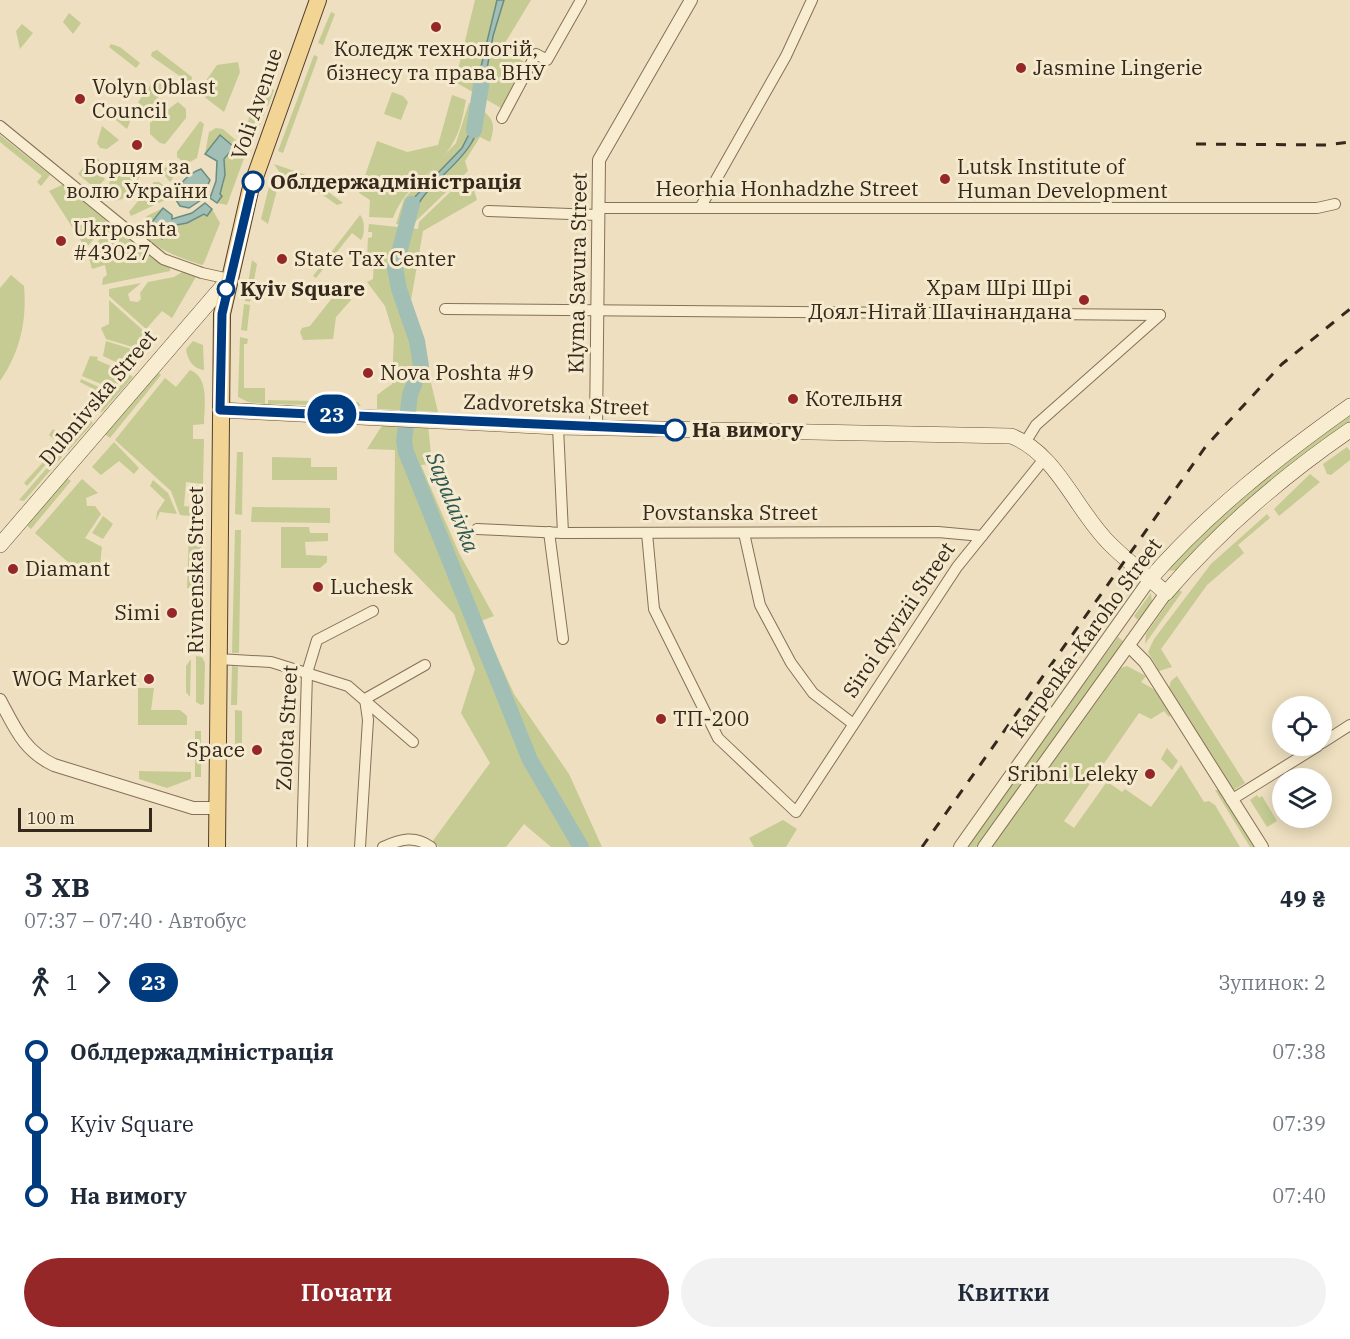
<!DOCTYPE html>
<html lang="uk">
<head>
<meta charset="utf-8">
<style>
	body { margin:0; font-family:"IBM Plex Serif",serif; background:#f2f2f3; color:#1f2937; height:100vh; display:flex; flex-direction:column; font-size:22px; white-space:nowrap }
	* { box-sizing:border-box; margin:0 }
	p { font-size:20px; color:#747a83 }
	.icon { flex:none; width:33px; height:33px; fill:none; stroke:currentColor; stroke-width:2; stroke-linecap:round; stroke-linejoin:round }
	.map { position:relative; height:847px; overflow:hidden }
	.details { display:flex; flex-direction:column; background:#fff; flex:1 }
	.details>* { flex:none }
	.badge { padding:0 12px; border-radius:20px; font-size:21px; line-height:39px }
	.controls { position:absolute; left:1272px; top:696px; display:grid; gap:12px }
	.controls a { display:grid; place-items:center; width:60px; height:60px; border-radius:50%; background:#fff; box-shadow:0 3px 15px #0003; font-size:30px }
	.scale { position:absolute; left:18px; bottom:15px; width:134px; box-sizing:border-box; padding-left:6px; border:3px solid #35281c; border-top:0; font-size:16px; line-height:21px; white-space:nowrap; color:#35281c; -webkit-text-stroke:4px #f5eace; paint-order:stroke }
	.map>.badge { position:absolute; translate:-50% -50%; box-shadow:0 0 0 3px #fff }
	.legs { display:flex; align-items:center; gap:9px; height:66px; padding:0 24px; font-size:20px }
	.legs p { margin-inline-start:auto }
	.overview { display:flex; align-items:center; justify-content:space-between; height:102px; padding:0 24px }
	h1 { font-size:33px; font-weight:600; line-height:45px }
	.primary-button { display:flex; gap:12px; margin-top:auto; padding:12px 24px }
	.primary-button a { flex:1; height:69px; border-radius:36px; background:#952729; color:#fff; font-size:24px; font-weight:600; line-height:69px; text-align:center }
	.primary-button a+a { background:#f2f2f3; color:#1f2937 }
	ul { padding:0 24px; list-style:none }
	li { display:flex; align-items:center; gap:21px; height:72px; font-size:22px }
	li i { display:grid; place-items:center; width:9px; height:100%; margin:0 8px; background:currentColor }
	li i::after { content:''; width:15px; height:15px; margin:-8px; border:4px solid; border-radius:50%; background:#fff }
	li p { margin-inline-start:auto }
	li:first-child i { background:linear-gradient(#0000 50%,currentColor 0) }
	li:last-child i { background:linear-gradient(currentColor 50%,#0000 0) }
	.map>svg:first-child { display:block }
	.green { fill:#c5cb93 }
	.water { fill:#a2bfb6; stroke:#698d84; stroke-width:1.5 }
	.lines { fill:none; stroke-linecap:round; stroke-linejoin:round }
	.river { stroke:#a2bfb6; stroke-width:16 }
	.minor-casing { stroke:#867057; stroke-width:12 }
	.tertiary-casing { stroke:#867057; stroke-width:14 }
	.secondary-casing { stroke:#67513b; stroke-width:16 }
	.primary-casing { stroke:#533e2c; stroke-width:18 }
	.minor { stroke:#f9edd1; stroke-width:10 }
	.tertiary { stroke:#f9edd1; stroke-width:12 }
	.secondary { stroke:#f9edd1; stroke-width:15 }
	.primary { stroke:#f2d595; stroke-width:16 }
	.rail { stroke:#35281c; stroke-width:3; stroke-dasharray:10 10; stroke-linecap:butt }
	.line-1-casing { stroke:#fff; stroke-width:14 }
	.line-1 { stroke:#003b80; stroke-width:9 }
	.poi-dot { fill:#952729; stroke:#f5eace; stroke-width:2 }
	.stop-1-dot { fill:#fff; stroke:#003b80; stroke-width:3 }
	.labels { text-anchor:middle; stroke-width:6; stroke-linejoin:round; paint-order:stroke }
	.poi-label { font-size:21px; fill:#35281c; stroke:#f5eace; text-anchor:start }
	.street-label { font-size:21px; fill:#35281c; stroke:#f5eace }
	.stop-label { font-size:21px; font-weight:bold; fill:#35281c; stroke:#f5eace; text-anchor:start }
	.water-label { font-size:22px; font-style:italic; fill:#2b5552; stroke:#f5eace }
</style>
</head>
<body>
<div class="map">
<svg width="1350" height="847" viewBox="0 0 1350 847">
	<rect width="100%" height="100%" fill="#eddfbf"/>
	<g class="green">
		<path d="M475 0H531L502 48 526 63 503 109 455 82Z"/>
		<path d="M331 12 335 14 323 45 318 43Z"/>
		<path d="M69 13 81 23 73 34 63 22Z"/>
		<path d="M22 24 33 33 20 49 16 31Z"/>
		<path d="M111 44 120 47 140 63 136 68 109 47Z"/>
		<path d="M157 50 192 77 191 84 151 56 152 52Z"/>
		<path d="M314 55 318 57 283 153 278 151Z"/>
		<path d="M238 62 240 72 224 112 198 92 217 65Z"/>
		<path d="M155 79 166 88 145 113 137 107 140 104 138 102Z"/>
		<path d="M259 84 274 90 268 106 252 100Z"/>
		<path d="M392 92 403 96 408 102 401 120 384 114Z"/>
		<path d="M452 95 466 100C463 114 461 129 454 141 438 172 406 183 393 218L369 217 370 200 359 193 377 141 407 152 438 145Z"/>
		<path d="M178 102 186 109V118L165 144 160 143 150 134V123Z"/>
		<path d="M469 103 475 106 471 130 462 148 406 208 405 225 396 224 404 199 456 143Z"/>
		<path d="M123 107 129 108 133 114 127 129 111 116Z"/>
		<path d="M252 108 265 112 259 128H246Z"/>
		<path d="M481 110C495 118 495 128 490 142L480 137 465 161 468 171 416 221 414 226 411 225C415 190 455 172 472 142 478 133 479 120 481 110Z"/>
		<path d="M200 121 204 124 197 158 186 164 177 157V152Z"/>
		<path d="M102 126 119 140 107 149 100 148 97 143Z"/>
		<path d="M216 128 223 129 247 150 227 205 217 203 222 196 220 194 224 183V159L205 154 209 132Z"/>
		<path d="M0 135 50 175 41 186 37 182 42 176 0 142Z"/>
		<path d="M94 155 108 169 102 176 105 179 96 189 78 174Z"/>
		<path d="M126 161 138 165 142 174 122 199 115 201 106 192 115 167Z"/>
		<path d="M169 163 180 168 170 182 162 172Z"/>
		<path d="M274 164 306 175 343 203 337 205 309 185 282 176Z"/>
		<path d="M469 174 477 200 423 231 411 300 438 412 377 409V395L392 384 394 336 385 306 367 282 373 279 374 259 367 256 368 238 372 237V232H368L369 224 418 229 419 222Z"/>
		<path d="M271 179 277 182 278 186 268 224 261 219Z"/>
		<path d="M154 182H159L167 188 165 200 131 216 129 212Z"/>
		<path d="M64 184 106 218V222L89 245 83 244 49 191Z"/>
		<path d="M163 208 148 227 162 239 171 226 187 223 205 214 207 216 212 209 220 223 204 263 202 265C184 259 145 247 140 226L147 216Z"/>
		<path d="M360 215C365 220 365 234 361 240L352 233 316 278 313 276Z"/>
		<path d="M113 223 170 266V271L102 285 103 278 107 275 105 265 92 269 88 254Z"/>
		<path d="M252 260 257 264 250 302 245 301Z"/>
		<path d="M184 271 197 275 172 318 162 311 146 329 109 296V289L141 283 128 294 130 301 138 302 141 299 140 293 148 282 174 277Z"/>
		<path d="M11 275 24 286C27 321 20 352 0 381V288Z"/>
		<path d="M340 288 350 292 351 300 336 317 333 339 303 340 300 332 302 328 310 326Z"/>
		<path d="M109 300 145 332 144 340 150 346 146 351 106 339 101 328 109 324Z"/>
		<path d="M244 304 250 305 247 331 241 330Z"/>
		<path d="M240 337 248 339 247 344H244V388H265V404L248 402 238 397Z"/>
		<path d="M106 341 144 353 131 369 103 356Z"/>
		<path d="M193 341 203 345 204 370C193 369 187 359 186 349Z"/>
		<path d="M90 356 98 357 97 360 127 373 113 389 82 376Z"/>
		<path d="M190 370C210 378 204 406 204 424L193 425V439H204L203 484 186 482 184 506 191 507V516L180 515 171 491 115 440 165 378 176 387Z"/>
		<path d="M158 372 161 375 110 438 105 434Z"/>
		<path d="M130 375 133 377 102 412 98 411Z"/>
		<path d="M81 379 110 392 95 408 101 393 80 382Z"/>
		<path d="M268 400 358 402 361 406 268 404Z"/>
		<path d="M81 410 89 416 62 446 49 435 53 429 64 437Z"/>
		<path d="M1350 415V426C1289 470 1228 514 1177 570L1166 571C1218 509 1285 462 1350 415Z"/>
		<path d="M90 420 93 423 68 451 65 448Z"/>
		<path d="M383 424 428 425 432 464 421 465 459 553 494 616 481 621 514 694 569 774 602 847H551L524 824 506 847H439L432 842 490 763 461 713 475 669 454 614 394 552 395 450 367 449Z"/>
		<path d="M114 442 139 468 134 474 119 461 101 475 92 467Z"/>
		<path d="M1347 447 1350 451V460L1331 475 1327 474 1323 464Z"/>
		<path d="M54 450 57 452 27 486 24 483Z"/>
		<path d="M237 452H243L242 515 235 514Z"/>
		<path d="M59 454 62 457 24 501 19 500Z"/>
		<path d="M272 457 311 458V467H337V480H272Z"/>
		<path d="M1310 474 1320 482 1279 516 1274 509Z"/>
		<path d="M66 477 71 481 31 529 26 525Z"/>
		<path d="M82 479 98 493 86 498 87 506H95L101 514 85 538 102 547 100 565 69 563 35 533Z"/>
		<path d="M153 480 168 493 177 514 160 512 156 521 157 512 165 500 150 486Z"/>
		<path d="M194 504H203L202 516 197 524H193Z"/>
		<path d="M252 507 330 508V523L251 522Z"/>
		<path d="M1267 514 1270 518 1238 545 1244 553 1207 585 1161 649 1172 667 1159 671 1148 652 1154 639 1211 564Z"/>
		<path d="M103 516 113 524 103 539 92 533Z"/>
		<path d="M281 527H309L310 533H328V541L305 542 306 555 327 556V562L320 568H281Z"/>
		<path d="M235 530H241L239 653H232Z"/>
		<path d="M189 534 202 538 200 589 187 588Z"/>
		<path d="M1178 589 1182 592 1145 644 1146 634Z"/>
		<path d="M1151 593 1152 603 1139 621 1134 616Z"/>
		<path d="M1118 637 1124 642 1031 770 1024 766Z"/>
		<path d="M196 656 202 657 205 663 204 704 201 705 196 702Z"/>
		<path d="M191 659 190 697 186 692V666Z"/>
		<path d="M232 666 238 667 237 705H231Z"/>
		<path d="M1127 666 1146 676 1141 682 1155 690 1171 715 1169 717 1164 711 1151 719 1139 713 1064 821 1074 828 1106 783H1109L1122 792 1125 789 1151 807 1181 765 1204 802 1209 801 1215 805 1240 847H992L1121 668Z"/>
		<path d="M1177 676 1245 783 1234 790 1169 688 1171 681Z"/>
		<path d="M138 688H154L151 710H180L187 716V725H138Z"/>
		<path d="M235 710 242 711V753H235Z"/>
		<rect x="195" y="731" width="6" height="46"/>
		<path d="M1167 748 1178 761 1172 770 1161 759Z"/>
		<path d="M139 771 191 772V779L167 788 139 779Z"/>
		<path d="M1015 780 1021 784 976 847H967Z"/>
		<path d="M1215 790H1219L1256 847H1250Z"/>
		<path d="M1257 795 1259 798 1262 796 1277 821 1267 827 1250 800Z"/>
		<path d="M783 820 797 829 786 847H754L749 838Z"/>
	</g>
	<g class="water">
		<path d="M497 0H504L493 36 482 96 475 92Z"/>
		<path d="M475 106 481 110C479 120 478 133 472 142 455 172 415 190 411 225H405L409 203 462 148 471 130Z"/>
		<path d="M220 135 234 147 224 159 225 175 220 194 222 196 217 203 210 198 216 181 217 161 205 154Z"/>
		<path d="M201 169 210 180 201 200 189 208 180 206 176 200C177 185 187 174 201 169Z"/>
		<path d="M205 203 212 209 207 216 204 214 187 223 171 226 162 239 148 227 163 208 172 215V219L192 213Z"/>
	</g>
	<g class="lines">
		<g class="river">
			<path d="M474 130 483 73"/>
			<path d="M412 204 395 268 399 289 417 341 421 366 410 395 404 441 406 452 530 760 581 847"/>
		</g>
		<g class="minor-casing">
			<g id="minor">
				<path d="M502 118 536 54 547 60 581 0"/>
				<path d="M0 126 163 259 202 273 229 279"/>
				<path d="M598 208H1317L1335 204"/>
				<path d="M700 208 786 56 812 0"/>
				<path d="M488 211 598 215"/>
				<path d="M445 309 1160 315"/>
				<path d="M558 427 563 533"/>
				<path d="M1026 441 1036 425 1160 315"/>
				<path d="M477 529 563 533 938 532 982 536"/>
				<path d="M549 532 563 639"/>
				<path d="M647 533 654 609 718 738 796 812 957 567 1044 459"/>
				<path d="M744 533 760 605 791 663 813 693 852 723"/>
				<path d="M218 659 271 662 348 686 413 742"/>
				<path d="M1322 743 1350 725"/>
				<path d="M1231 800 1318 746"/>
				<path d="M302 847 307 673 317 640 373 611"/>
				<path d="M360 847 368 720 365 699 425 665"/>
				<path d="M383 847C401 839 415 835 431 847"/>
			</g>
		</g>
		<g class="tertiary-casing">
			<g id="tertiary">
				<path d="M596 428 599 160 691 0"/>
				<path d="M1129 646 1145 662 1262 847"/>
				<path d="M0 700C15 728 24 751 54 765L193 808H217"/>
				<path d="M960 847 1150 579"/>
				<path d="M984 847 1166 593"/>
			</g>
		</g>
		<g class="secondary-casing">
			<g id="secondary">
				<path d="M220 410 558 427 1011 436C1057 453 1076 511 1110 544 1127 561 1148 577 1166 593 1219 531 1283 476 1350 430"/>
				<path d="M0 545 229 279"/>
				<path d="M1150 579C1208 512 1278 457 1350 406"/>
			</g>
		</g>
		<g class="primary-casing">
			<path id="primary" d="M217 847 222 314 250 191 318 0"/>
		</g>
		<use href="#minor" class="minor"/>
		<use href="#tertiary" class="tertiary"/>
		<use href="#secondary" class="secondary"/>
		<use href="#primary" class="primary"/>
		<g class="rail">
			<path d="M1196 144 1327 145 1350 142"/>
			<path d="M922 847 1206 446 1282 364 1350 309"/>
		</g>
	</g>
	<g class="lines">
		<g class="line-1-casing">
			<path id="line-1" d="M253 182 222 314 220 410 675 430"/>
		</g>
		<use href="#line-1" class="line-1"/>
	</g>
	<g class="poi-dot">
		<circle cx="436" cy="27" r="6"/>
		<circle cx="1021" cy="68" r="6"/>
		<circle cx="80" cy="99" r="6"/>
		<circle cx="137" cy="145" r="6"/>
		<circle cx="945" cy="179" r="6"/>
		<circle cx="61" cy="241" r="6"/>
		<circle cx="282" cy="259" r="6"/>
		<circle cx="1084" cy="300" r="6"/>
		<circle cx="368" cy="373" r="6"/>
		<circle cx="793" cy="399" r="6"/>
		<circle cx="13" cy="569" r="6"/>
		<circle cx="318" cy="587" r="6"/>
		<circle cx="172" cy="613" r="6"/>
		<circle cx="149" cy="679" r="6"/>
		<circle cx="661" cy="719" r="6"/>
		<circle cx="257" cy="750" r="6"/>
		<circle cx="1150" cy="774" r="6"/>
	</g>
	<g class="stop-1-dot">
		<circle cx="253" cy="182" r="10"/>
		<circle cx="226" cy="289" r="8"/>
		<circle cx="675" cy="430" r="10"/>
	</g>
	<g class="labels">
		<g class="poi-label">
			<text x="436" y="56" text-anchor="middle">Коледж технологій,<tspan x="436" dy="24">бізнесу та права ВНУ</tspan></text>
			<text x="1033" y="75">Jasmine Lingerie</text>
			<text x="92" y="94">Volyn Oblast<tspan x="92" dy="24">Council</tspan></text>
			<text x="137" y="174" text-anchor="middle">Борцям за<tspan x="137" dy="24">волю України</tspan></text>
			<text x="957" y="174">Lutsk Institute of<tspan x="957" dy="24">Human Development</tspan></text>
			<text x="73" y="236">Ukrposhta<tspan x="73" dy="24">#43027</tspan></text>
			<text x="294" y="266">State Tax Center</text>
			<text x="1072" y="295" text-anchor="end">Храм Шрі Шрі<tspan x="1072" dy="24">Доял-Нітай Шачінандана</tspan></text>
			<text x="380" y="380">Nova Poshta #9</text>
			<text x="805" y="406">Котельня</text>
			<text x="25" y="576">Diamant</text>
			<text x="330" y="594">Luchesk</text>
			<text x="160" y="620" text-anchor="end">Simi</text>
			<text x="137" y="686" text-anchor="end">WOG Market</text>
			<text x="673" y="726">ТП-200</text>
			<text x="245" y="757" text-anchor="end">Space</text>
			<text x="1138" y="781" text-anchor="end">Sribni Leleky</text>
		</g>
		<g class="street-label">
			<text transform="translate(257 104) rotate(-71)" y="7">Voli Avenue</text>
			<text x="787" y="196">Heorhia Honhadzhe Street</text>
			<text transform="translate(578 273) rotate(-89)" y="7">Klyma Savura Street</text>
			<text transform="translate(98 398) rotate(-50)" y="7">Dubnivska Street</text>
			<text transform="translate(556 405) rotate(2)" y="7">Zadvoretska Street</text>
			<text x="730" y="520">Povstanska Street</text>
			<text transform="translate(196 570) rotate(-90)" y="7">Rivnenska Street</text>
			<text transform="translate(899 620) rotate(-56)" y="7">Siroi dyvizii Street</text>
			<text transform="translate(1086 638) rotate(-54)" y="7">Karpenka-Karoho Street</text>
			<text transform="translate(287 728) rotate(-87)" y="7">Zolota Street</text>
		</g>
		<g class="stop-label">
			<text x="270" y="189">Облдержадміністрація</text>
			<text x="240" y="296">Kyiv Square</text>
			<text x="692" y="437">На вимогу</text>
		</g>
		<g class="water-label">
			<text transform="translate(453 502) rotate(68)" y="8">Sapalaivka</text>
		</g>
	</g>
</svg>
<div class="controls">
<a><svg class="icon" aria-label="locate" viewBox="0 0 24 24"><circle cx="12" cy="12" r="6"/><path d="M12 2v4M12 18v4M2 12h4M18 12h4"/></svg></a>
<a><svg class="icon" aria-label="layers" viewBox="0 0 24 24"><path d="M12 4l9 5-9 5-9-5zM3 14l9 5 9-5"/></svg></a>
</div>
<div class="scale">100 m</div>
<b class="badge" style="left:332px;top:414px;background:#003b80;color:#fff">23</b>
</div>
<section class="details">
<div class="overview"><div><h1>3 хв</h1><p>07:37 – 07:40 · Автобус</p></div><b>49 ₴</b></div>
<div class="legs"><svg class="icon" aria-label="walk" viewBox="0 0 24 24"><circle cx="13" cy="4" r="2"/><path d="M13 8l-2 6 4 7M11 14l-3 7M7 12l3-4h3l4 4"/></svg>1<svg class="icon" aria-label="forward" viewBox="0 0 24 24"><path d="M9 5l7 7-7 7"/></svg><b class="badge" style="background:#003b80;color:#fff">23</b><p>Зупинок: 2</p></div>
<ul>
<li><i style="color:#003b80"></i><b>Облдержадміністрація</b><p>07:38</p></li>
<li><i style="color:#003b80"></i><span>Kyiv Square</span><p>07:39</p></li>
<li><i style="color:#003b80"></i><b>На вимогу</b><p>07:40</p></li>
</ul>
<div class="primary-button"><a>Почати</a><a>Квитки</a></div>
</section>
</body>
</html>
